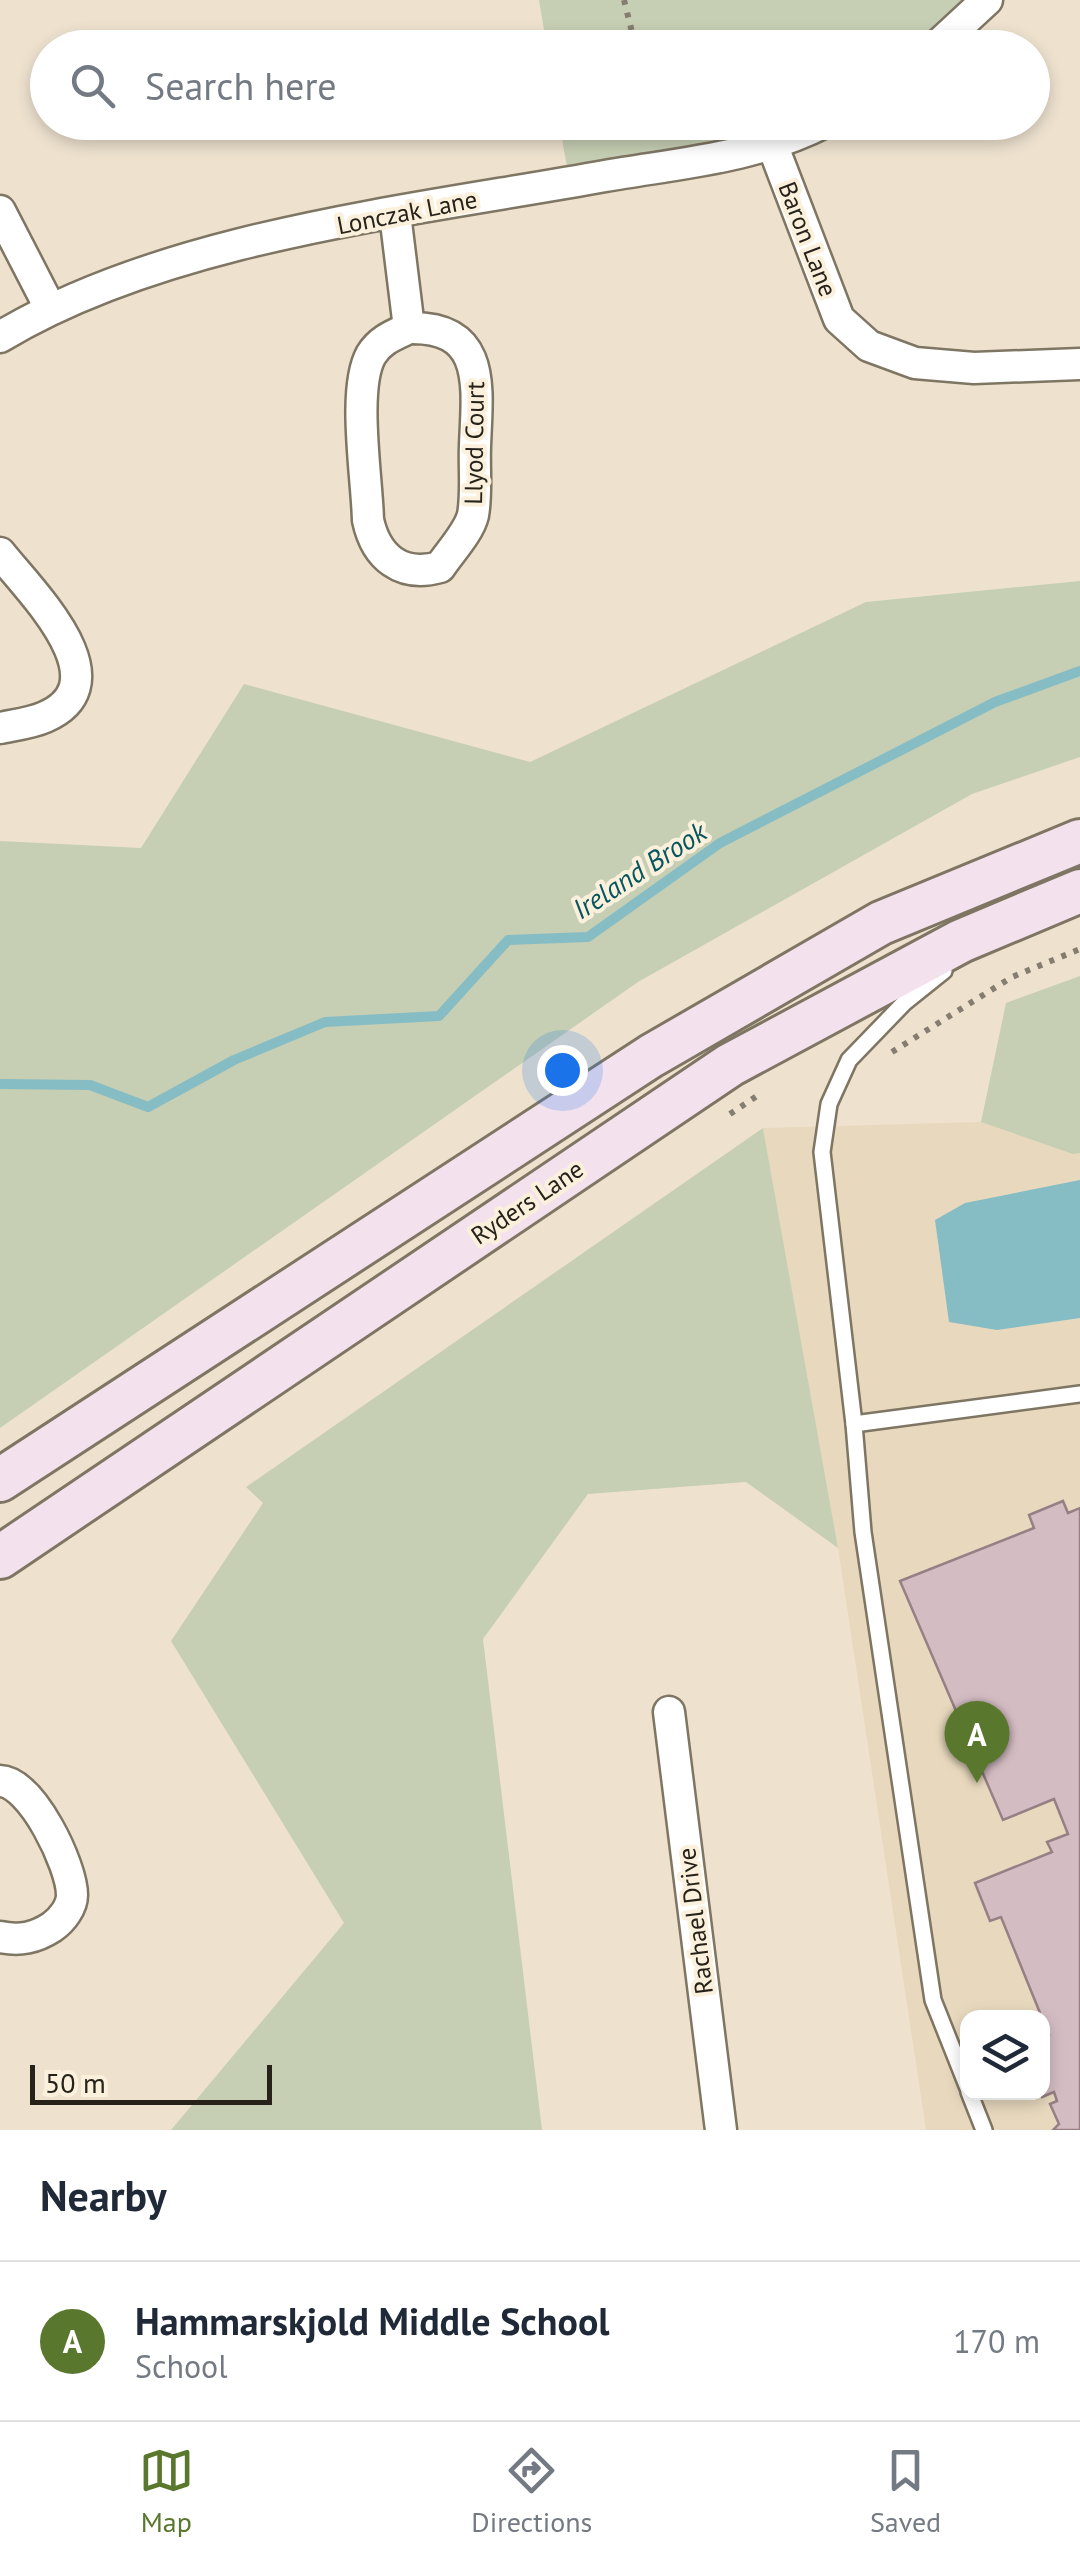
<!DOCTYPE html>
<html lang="en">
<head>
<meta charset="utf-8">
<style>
  body { margin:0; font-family:"PT Sans",sans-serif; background:#f2f2f3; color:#1f2937 }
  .controls { position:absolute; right:30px; bottom:30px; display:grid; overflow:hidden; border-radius:20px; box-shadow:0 5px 15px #0003 }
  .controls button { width:90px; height:90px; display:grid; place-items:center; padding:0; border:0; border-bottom:2px solid #e0e1e3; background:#fff; color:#1f2937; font:50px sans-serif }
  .scale { position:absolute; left:30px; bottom:25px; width:242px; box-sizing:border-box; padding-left:10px; border:5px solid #26221a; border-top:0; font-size:28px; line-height:35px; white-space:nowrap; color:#26221a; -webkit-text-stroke:8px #fbf0dc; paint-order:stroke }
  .you { position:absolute; left:562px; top:1070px; width:35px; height:35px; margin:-25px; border:8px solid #fff; border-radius:50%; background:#1a73e8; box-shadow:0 0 0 15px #1a73e833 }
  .badge { display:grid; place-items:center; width:65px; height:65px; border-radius:50%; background:#59772d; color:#fff; font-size:32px; font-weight:700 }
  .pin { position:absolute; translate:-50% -82px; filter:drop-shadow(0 2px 5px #0008) }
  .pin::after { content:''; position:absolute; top:52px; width:35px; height:30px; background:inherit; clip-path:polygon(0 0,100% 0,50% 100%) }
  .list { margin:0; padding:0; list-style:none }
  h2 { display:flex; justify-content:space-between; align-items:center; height:130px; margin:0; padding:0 40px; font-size:42px }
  h2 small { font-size:32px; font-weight:400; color:#747a83 }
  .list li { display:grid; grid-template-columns:65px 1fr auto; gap:30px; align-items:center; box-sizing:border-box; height:160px; padding:0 40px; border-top:2px solid #e0e1e3 }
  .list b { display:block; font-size:38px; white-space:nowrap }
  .list p { margin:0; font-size:32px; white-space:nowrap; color:#747a83 }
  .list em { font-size:32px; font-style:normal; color:#747a83 }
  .icon { flex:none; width:55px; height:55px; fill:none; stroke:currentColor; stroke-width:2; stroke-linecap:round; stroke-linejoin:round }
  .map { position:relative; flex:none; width:1080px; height:2130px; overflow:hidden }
  .search { position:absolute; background:#fff; box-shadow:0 5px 15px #0003; left:30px; right:30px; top:30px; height:110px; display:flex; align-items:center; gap:25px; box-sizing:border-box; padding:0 35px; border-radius:55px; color:#747a83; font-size:38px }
  .sheet { height:290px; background:#fff }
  nav { display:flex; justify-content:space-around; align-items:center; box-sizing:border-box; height:140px; border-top:2px solid #e0e1e3; background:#fff; font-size:28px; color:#747a83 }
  nav a { display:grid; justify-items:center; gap:5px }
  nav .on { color:#59772d }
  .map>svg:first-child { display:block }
</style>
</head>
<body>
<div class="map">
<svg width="1080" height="2130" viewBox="0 0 1080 2130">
  <rect width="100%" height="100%" fill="#eee2cf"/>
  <path fill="#e8d9be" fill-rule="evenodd" d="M981,1122L1080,1153V2130H926L838,1548L763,1128ZM968,2018H1042V2092H968Z"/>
  <g fill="#c6cfb3">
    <path d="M539,0H987L935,48L547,47Z"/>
    <path d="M559,123H825L570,183Z"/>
    <path d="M1080,581V757L972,794L638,982L0,1428V841L141,848L244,684L530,762L866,602Z"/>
    <path d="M1080,976V1153L1073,1154L981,1122L1006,1003Z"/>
    <path d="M763,1128L838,1548L746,1482L588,1494L483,1639L542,2130H171L344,1923L171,1641L263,1503L246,1487Z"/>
  </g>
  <path fill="#86bcc4" d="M1080,1180V1318L997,1330L949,1322L935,1220L965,1203Z"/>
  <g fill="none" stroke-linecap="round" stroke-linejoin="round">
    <path stroke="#86bcc4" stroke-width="10" d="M0,1084L90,1085L148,1107L234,1060L325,1022L439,1016L508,940L588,937L720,843L995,702L1080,671"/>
  </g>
  <path fill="#d4bcc3" stroke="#967f85" stroke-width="2.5" d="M1063,1501L1068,1513L1080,1508V2130H1053L1059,2124L1050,2104L1057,2101L1054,2092L1042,2097L1040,2092L1042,2038L1049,2035L1001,1917L990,1921L975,1883L1052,1852L1047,1842L1068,1834L1054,1799L1003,1820L900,1581L1034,1528L1029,1515Z"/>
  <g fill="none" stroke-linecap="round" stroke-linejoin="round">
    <g stroke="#7f7563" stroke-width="20">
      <g id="lane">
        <path d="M854,1424L822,1152L829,1104L849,1060L904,1003L944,971"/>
        <path d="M968,2088L933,2000L863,1532L854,1424L1080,1394"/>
        <path d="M969,2092L984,2130"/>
      </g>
    </g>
    <g stroke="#7f7563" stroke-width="35">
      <g id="street">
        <path d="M935,48L987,0"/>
        <path d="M772,144L839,319L869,346L915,363L974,368L1080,364"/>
        <path d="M0,211L50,308"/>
        <path d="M395,214L409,328"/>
        <path d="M409,328C488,326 477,389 475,446C474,468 477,493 473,515C469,532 450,552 440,567C401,578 376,557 368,520C367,478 352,389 371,355C380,340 394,335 409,328Z"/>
        <path d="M0,337C168,236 412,211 605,176C680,163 755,158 825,122"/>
        <path d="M0,553C29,590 125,682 45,717C32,723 14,725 0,728"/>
        <path d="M669,1712L721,2130"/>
        <path d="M0,1781C32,1782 72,1866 72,1895C72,1907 62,1920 52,1927C35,1938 20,1941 0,1937"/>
      </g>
    </g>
    <g stroke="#7f7563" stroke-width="48">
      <g id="secondary">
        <path d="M0,1480L651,1056L881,923L1080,841"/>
        <path d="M0,1557L730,1065L961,941L1080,891"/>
      </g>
    </g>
    <g stroke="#857d70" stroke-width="6" stroke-dasharray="5 8" stroke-linecap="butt">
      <path d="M624,0L636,48"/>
      <path d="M892,1052L1012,977L1080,949"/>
      <path d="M730,1114L757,1096"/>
    </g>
    <use href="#lane" stroke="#fff" stroke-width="15"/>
    <use href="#street" stroke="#fff" stroke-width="30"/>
    <use href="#secondary" stroke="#f4e1ee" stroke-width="42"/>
  </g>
  <g text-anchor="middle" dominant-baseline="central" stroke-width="8" stroke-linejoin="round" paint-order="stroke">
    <g font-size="25" fill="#26221a" stroke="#fbf0dc">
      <text transform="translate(407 212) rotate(-11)">Lonczak Lane</text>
      <text transform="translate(808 239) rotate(69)">Baron Lane</text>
      <text transform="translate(474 443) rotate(-89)">Llyod Court</text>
      <text transform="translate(527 1202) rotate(-34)">Ryders Lane</text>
      <text transform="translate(695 1921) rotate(-97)">Rachael Drive</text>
    </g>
    <g font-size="28" font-style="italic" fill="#06565f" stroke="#fbf0dc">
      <text transform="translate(639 870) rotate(-33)">Ireland Brook</text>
    </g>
  </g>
</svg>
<div class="controls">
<button><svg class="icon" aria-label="layers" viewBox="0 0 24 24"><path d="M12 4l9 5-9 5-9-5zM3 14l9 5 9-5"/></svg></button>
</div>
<div class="scale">50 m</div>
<div class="you"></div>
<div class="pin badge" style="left:977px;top:1783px">A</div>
<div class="search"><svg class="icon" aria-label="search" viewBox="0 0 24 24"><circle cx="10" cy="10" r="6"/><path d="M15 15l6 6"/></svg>Search here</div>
</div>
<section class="sheet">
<h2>Nearby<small></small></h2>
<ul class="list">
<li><span class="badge">A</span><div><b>Hammarskjold Middle School</b><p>School</p></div><em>170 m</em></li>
</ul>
</section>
<nav>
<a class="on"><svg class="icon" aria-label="map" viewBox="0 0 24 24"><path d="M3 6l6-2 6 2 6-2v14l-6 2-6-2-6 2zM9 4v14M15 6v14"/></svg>Map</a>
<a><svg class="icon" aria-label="directions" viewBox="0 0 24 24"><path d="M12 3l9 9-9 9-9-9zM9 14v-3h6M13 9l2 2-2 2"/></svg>Directions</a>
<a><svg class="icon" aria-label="saved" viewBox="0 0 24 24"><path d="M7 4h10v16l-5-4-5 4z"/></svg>Saved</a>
</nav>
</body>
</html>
